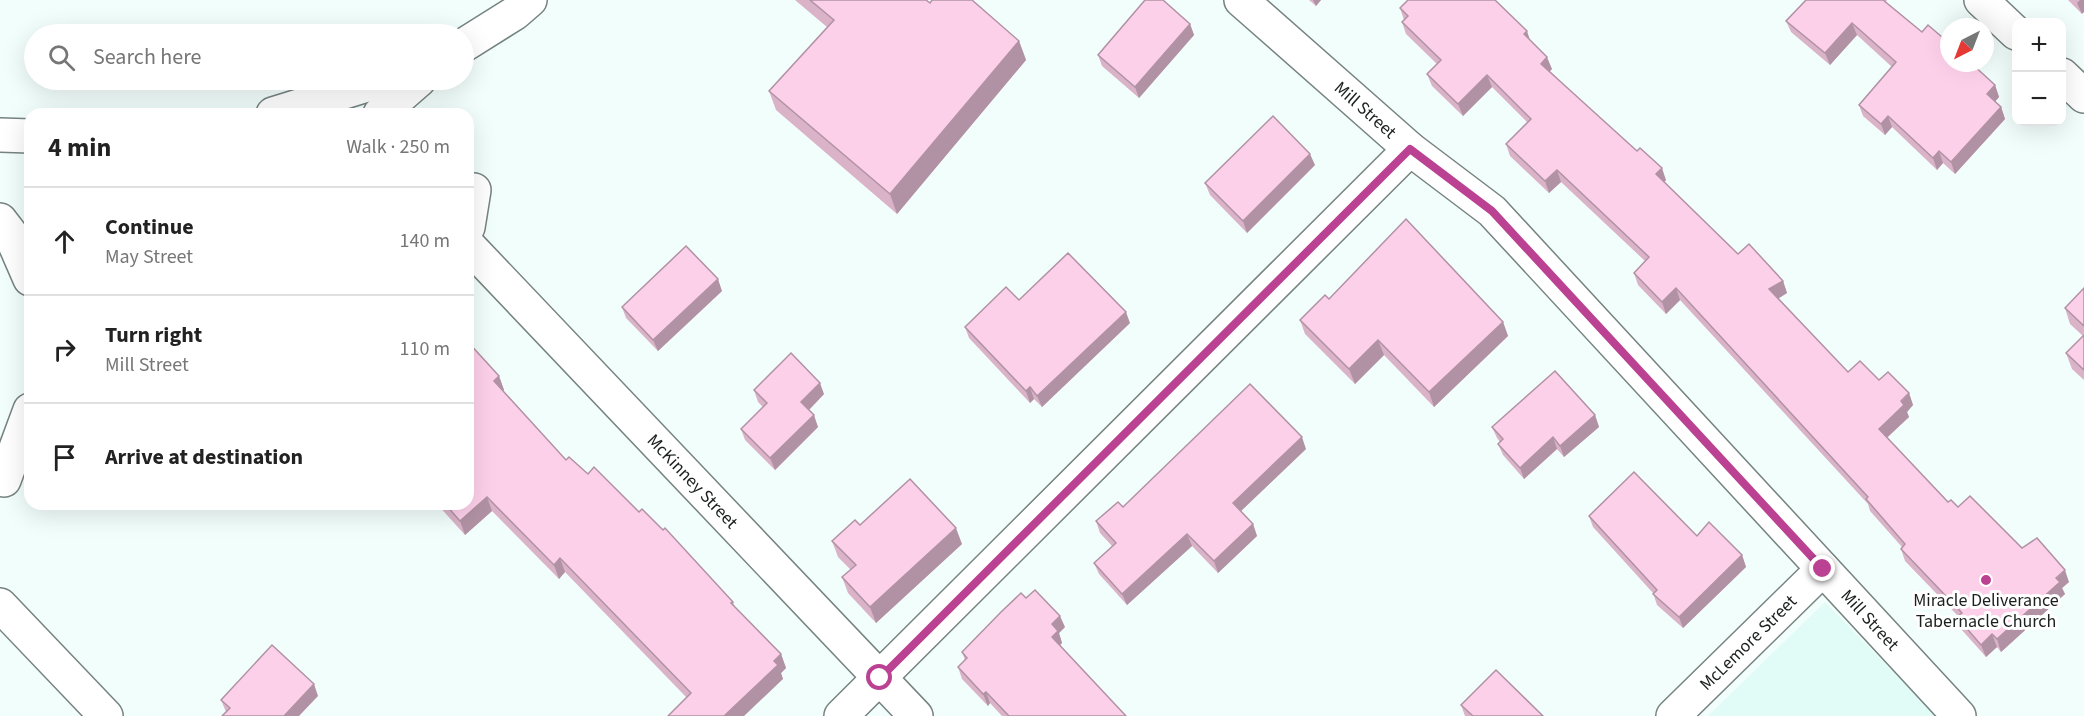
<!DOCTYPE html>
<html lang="en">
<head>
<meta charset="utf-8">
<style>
  body { margin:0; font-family:"Source Sans 3",sans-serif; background:#f6f6f6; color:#222 }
  .controls { position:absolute; right:18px; top:18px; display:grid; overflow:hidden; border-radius:12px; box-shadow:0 6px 24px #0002 }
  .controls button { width:54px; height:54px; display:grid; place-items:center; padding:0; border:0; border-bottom:2px solid #e0e0e0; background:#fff; color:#222; font:30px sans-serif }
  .compass { position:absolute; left:1940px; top:18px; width:54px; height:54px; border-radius:50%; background:#fff; box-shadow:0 6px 24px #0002; rotate:222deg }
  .stop { position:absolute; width:18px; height:18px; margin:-14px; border:4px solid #bb4193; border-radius:50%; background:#fff }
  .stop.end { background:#bb4193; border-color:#fff; box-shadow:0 2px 6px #0008 }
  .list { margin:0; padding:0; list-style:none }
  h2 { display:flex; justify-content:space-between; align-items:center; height:78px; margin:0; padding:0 24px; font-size:26px }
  h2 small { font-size:20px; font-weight:400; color:#767676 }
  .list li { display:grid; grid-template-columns:39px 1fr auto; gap:18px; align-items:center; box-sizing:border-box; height:108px; padding:0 24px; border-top:2px solid #e0e0e0 }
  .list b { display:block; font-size:22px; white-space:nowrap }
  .list p { margin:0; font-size:20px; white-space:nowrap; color:#767676 }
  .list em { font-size:20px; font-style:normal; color:#767676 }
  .icon { flex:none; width:33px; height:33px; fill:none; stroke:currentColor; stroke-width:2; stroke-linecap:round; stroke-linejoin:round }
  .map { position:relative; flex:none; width:2084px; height:716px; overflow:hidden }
  .search { position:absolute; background:#fff; box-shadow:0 6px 24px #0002; left:24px; top:24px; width:450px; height:66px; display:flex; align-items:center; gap:15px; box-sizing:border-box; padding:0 21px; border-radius:33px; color:#767676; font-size:22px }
  .panel { position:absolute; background:#fff; box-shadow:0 6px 24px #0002; left:24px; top:108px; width:450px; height:402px; border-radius:18px }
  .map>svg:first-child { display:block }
</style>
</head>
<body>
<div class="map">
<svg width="2084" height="716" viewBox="0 0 2084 716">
  <rect width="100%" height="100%" fill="#f2fefc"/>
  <path fill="#e1fbf6" d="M1825,602L1936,716H1708Z"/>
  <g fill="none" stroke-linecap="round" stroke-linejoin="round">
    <g stroke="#758381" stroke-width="36">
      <g id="minor">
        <path id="s1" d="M1241,0L1410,149L1492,211L1959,716"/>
        <path d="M1981,0L2016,33"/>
        <path d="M464,45L515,13L530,0"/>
        <path d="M2062,75L2084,96"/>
        <path d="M273,114L383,80"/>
        <path d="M380,114L419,80"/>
        <path d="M0,135L30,136"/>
        <path d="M0,220L10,233L30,279"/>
        <path d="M468,227L474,190"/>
        <path id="s2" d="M468,245L916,716"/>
        <path d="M4,480L30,410"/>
        <path d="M0,605L106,716"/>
        <path d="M841,716L1410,149"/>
        <path id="s3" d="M1673,716L1823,569"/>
      </g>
    </g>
    <use href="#minor" stroke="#fff" stroke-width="33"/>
  </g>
  <g fill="#dab3c9">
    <path d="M795,0H926L930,3L1019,41L1026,60L897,214L776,110L769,91L827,27Z"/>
    <path d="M1309,0H1321L1316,6Z"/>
    <path d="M1806,0H1887L1886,2L1922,32L1995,85L1999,97L1995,102L2001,107L2005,119L1955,174L1943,163L1937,170L1892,127L1885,135L1863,116L1859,105L1892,67L1857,35L1830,65L1791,32L1786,21Z"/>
    <path d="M2068,0H2084L2082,14Z"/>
    <path d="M1400,8L1530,40L1552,69L1550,71L1666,180L1664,182L1738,254L1783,281L1787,293L1778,299L1848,372L1879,380L1909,393L1913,405L1907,412L1909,417L1887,438L1948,502L1958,507L2022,548L2069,582L2062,588L2065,594L2001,652L1997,647L1986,657L1961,629L1957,617L1958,616L1905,561L1901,549L1902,547L1870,511L1868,504L1680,300L1666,314L1638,285L1634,273L1645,261L1561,182L1549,193L1510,156L1506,144L1527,122L1492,87L1463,116L1432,86L1427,74L1437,64L1406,34L1402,22L1404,20Z"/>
    <path d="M1190,24L1194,35L1139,98L1102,66L1098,55Z"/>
    <path d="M1315,165L1247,233L1210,195L1205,183Z"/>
    <path d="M2084,288V380L2072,369L2066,353L2083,336L2070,324L2065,308Z"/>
    <path d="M722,291L658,351L626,318L622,307Z"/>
    <path d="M1329,299L1503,322L1508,336L1434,407L1384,355L1355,384L1305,334L1300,320Z"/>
    <path d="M1130,323L1042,407L1034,399L1030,403L969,338L965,327Z"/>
    <path d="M499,376L504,390L503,391L566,460L588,474L639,512L733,602L735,607L781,654L786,668L781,673L783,679L687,698L565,572L559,579L492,511L465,535L437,504H468Z"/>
    <path d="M754,390L824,394L809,410L818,427L775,470L745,440L741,429L763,407L758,402Z"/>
    <path d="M1595,415L1599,427L1564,457L1557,449L1524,479L1503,455L1498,444L1500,442L1497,438L1492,427Z"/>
    <path d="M1306,449L1240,511L1253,524L1257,536L1218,573L1192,546L1127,605L1099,574L1094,563L1112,546L1100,533L1096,521L1123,507Z"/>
    <path d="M1589,516L1697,536L1742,555L1746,567L1683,628L1657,605L1653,593L1593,527Z"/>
    <path d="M860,525L962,544L876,623L848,593L842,577L851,570L838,557L832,541Z"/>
    <path d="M1065,627L1059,633L1062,643L1059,646L1126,716H1002L990,703L988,706L962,679L958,667L965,660L962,652Z"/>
    <path d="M318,696L226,712L221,700Z"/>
    <path d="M1461,705L1543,716H1465Z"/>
  </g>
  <g fill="#b192a4">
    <path d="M1313,0H1321L1316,6Z"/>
    <path d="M2080,0H2084V12L2082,14L2077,3Z"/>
    <path d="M1852,23L1857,35L1830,65L1825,53Z"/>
    <path d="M1190,24L1194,35L1139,98L1135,87Z"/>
    <path d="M1527,31L1531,43L1524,34Z"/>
    <path d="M1019,41L1026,60L897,214L890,194Z"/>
    <path d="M1547,57L1552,69L1545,76L1541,64Z"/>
    <path d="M1487,75L1492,87L1463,116L1458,104Z"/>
    <path d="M1995,85L1999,97L1991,106L1987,94Z"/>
    <path d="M2001,107L2005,119L1955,174L1951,162Z"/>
    <path d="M1888,116L1892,127L1885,135L1881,124Z"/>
    <path d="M1939,151L1943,163L1937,170L1933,158Z"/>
    <path d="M1310,154L1315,165L1247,233L1243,221Z"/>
    <path d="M1662,168L1666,180L1661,186L1656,174Z"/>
    <path d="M1557,170L1561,182L1549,193L1545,181Z"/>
    <path d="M718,279L722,291L658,351L653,340Z"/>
    <path d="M1783,281L1787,293L1774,301L1769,289Z"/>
    <path d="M1676,288L1680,300L1666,314L1662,302Z"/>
    <path d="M1126,312L1130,323L1042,407L1037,396Z"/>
    <path d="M1503,322L1508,336L1434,407L1429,392Z"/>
    <path d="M1378,340L1384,355L1355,384L1349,369Z"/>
    <path d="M499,376L504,390L499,395L494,381Z"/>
    <path d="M820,383L824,394L805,414L801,402Z"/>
    <path d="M1030,387L1034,399L1030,403L1026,391Z"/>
    <path d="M1909,393L1913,405L1907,412L1909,417L1883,441L1879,429Z"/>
    <path d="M814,415L818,427L775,470L770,458Z"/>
    <path d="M1595,415L1599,427L1564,457L1560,446Z"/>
    <path d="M1302,437L1306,449L1237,515L1233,503Z"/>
    <path d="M1553,437L1557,449L1524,479L1520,468Z"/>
    <path d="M487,497L492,511L465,535L460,521Z"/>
    <path d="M1253,524L1257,536L1218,573L1214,561Z"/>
    <path d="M956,528L962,544L876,623L870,607Z"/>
    <path d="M1187,534L1192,546L1127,605L1122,594Z"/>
    <path d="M1742,555L1746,567L1683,628L1679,617Z"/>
    <path d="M560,558L565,572L559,579L554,565Z"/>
    <path d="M2065,570L2069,582L2062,588L2065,594L2001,652L1997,639Z"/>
    <path d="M1060,616L1065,627L1059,633L1062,643L1056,649L1052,637V624Z"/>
    <path d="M1992,634L1997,647L1986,657L1981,645Z"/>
    <path d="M781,654L786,668L781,673L783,679L744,716H724Z"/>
    <path d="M314,684L318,696L299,716H284Z"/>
    <path d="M986,692L990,703L988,706L983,694Z"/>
  </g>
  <g fill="#fdd0ea" stroke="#b192a4" stroke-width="1.5">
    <path d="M810,0H926L930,3L932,0H972L1019,41L890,194L769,91L834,20Z"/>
    <path d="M1145,0H1163L1190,24L1135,87L1098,55Z"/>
    <path d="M1408,0H1495L1527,31L1524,34L1547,57L1541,64L1637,151L1640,148L1662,168L1656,174L1738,254L1749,244L1761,257L1783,281L1769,289L1848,372L1860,361L1879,380L1888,372L1909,393L1901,401L1904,405L1879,429L1948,502L1951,500L1958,507L1970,496L2022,548L2037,538L2065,570L2056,578L2060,582L1997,639L1992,634L1981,645L1957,617L1962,613L1901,549L1905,544L1866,499L1868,497L1676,288L1662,302L1634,273L1649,257L1557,170L1545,181L1506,144L1531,119L1487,75L1458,104L1427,74L1441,60L1402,22L1408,16L1400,8Z"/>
    <path d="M1806,0H1883L1922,32L1928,25L1949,43V63H1971L1995,85L1987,94L2001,107L1951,162L1939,151L1933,158L1888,116L1881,124L1859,105L1896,62L1852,23L1825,53L1786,21Z"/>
    <path d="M1273,116L1310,154L1243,221L1205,183Z"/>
    <path d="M1406,219L1503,322L1429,392L1378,340L1349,369L1300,320L1325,295L1329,299Z"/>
    <path d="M686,246L718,279L653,340L622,307Z"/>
    <path d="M1068,253L1126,312L1037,396L1030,387L1026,391L965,327L1006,287L1019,300Z"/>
    <path d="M2084,288V326L2065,308Z"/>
    <path d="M2084,335V370L2066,353Z"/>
    <path d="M468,342L499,376L494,381L566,460L569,457L588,474L594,467L639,512L642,509L663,530L665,528L733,602L731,603L781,654L774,661L778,665L724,716H668L691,693L560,558L554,565L487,497L460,521L445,504H468Z"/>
    <path d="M791,353L820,383L801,402L814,415L770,458L741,429L767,403L754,390Z"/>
    <path d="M1555,371L1595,415L1560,446L1553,437L1520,468L1498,444L1503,439L1492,427Z"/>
    <path d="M1250,384L1302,437L1233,503L1253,524L1214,561L1187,534L1122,594L1094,563L1116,543L1096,521L1118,502L1123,507Z"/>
    <path d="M1634,472L1697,536L1709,522L1742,555L1679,617L1653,594L1657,590L1589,516Z"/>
    <path d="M910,479L956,528L870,607L842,577L856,565L832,541L855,520L860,525Z"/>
    <path d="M1035,590L1060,616L1052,624L1058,631L1052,637L1126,716H1009L986,692L983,694L958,667L967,658L962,652L1001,612L1021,593L1026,598Z"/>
    <path d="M272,645L314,684L284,716H222L230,708L221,700Z"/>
    <path d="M1496,670L1543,716H1473L1461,705Z"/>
  </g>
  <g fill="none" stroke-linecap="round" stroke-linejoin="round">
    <path stroke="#bb4193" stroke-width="8" d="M880,678L1410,149L1492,211L1823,569"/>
  </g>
  <circle fill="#bb4193" stroke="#fff" stroke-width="2" cx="1986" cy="580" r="6"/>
  <g text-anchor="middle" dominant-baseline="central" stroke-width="6" stroke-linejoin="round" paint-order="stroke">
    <g font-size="18" fill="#1b201f" stroke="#fff">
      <text stroke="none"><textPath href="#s1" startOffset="166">Mill Street</textPath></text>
      <text stroke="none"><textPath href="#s2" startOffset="326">McKinney Street</textPath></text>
      <text stroke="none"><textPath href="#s1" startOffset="885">Mill Street</textPath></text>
      <text stroke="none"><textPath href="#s3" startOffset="105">McLemore Street</textPath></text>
    </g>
    <g font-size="18" fill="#1b201f" stroke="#fff">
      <text x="1986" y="600">Miracle Deliverance<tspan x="1986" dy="21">Tabernacle Church</tspan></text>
    </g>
  </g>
</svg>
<div class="controls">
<button>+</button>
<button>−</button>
</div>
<svg class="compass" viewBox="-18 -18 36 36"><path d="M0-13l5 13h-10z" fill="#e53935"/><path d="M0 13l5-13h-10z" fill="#767676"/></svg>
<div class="stop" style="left:880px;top:678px"></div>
<div class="stop end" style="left:1823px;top:569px"></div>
<div class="search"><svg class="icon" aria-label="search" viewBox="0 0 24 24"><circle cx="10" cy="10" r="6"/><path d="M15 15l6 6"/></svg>Search here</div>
<section class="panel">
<h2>4 min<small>Walk · 250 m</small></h2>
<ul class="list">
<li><svg class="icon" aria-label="ahead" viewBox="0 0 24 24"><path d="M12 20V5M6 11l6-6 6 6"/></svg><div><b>Continue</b><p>May Street</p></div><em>140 m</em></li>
<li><svg class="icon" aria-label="right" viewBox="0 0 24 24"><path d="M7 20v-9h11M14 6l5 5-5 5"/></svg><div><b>Turn right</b><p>Mill Street</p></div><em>110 m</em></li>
<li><svg class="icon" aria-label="arrive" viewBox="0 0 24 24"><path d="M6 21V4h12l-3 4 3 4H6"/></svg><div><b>Arrive at destination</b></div></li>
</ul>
</section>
</div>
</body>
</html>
